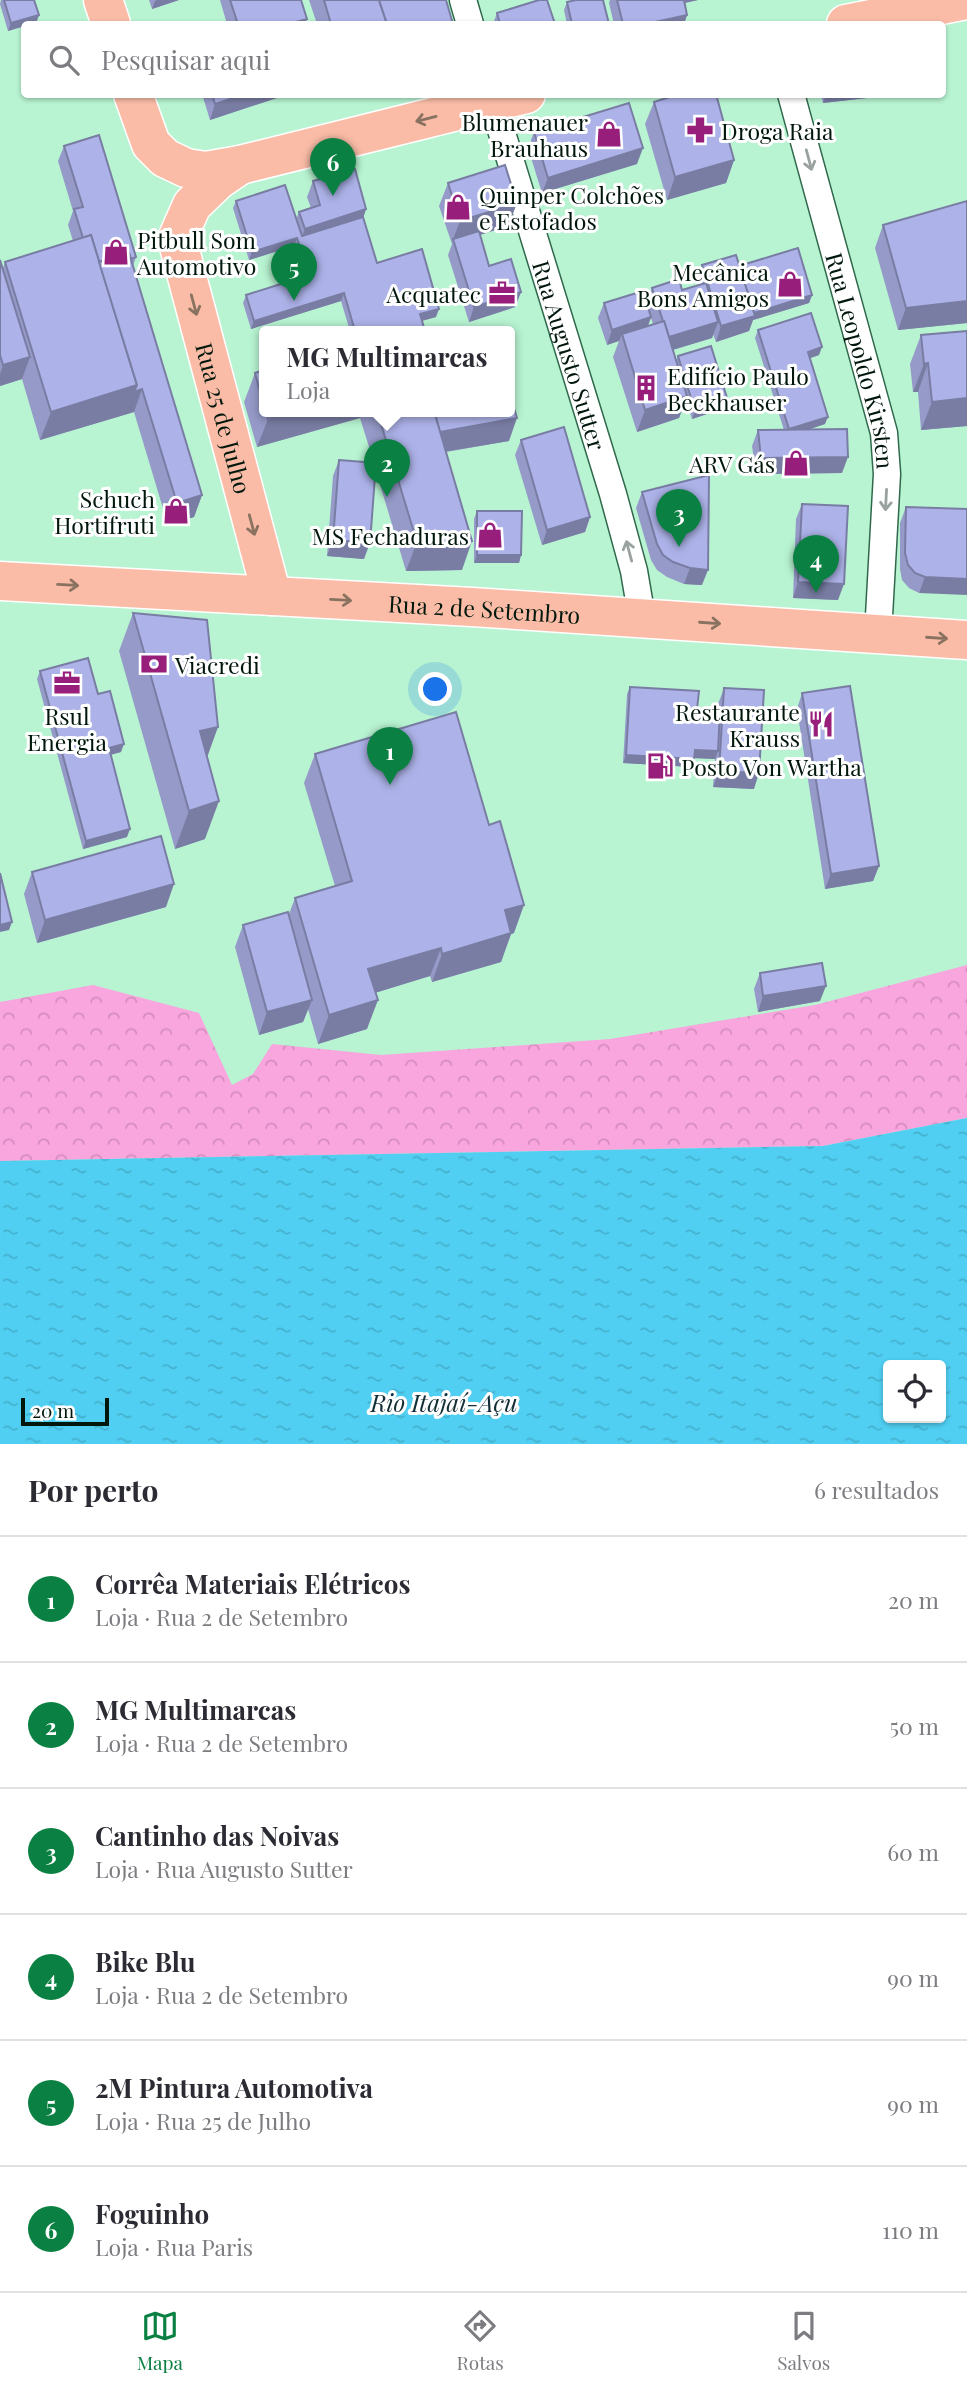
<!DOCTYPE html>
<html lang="pt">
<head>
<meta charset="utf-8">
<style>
  body { margin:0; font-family:"Playfair Display",serif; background:#f7f7f7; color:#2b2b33 }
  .controls { position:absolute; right:21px; bottom:21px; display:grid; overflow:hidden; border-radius:7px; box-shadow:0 2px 5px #0004 }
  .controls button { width:63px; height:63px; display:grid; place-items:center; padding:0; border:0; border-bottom:2px solid #e1e1e2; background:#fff; color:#2b2b33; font:35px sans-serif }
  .scale { position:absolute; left:21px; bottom:18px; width:88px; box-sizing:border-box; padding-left:7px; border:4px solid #01170c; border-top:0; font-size:19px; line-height:24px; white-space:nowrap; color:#01170c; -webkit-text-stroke:5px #fff; paint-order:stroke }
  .you { position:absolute; left:436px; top:690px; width:24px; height:24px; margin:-18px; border:5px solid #fff; border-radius:50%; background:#1a73e8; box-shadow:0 0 0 10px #1a73e833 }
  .badge { display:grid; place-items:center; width:46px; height:46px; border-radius:50%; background:#0b8043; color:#fff; font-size:23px; font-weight:700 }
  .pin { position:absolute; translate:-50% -58px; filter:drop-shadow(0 2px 4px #0008) }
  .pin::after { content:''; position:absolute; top:37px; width:24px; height:21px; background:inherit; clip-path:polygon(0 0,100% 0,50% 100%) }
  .popup { position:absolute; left:259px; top:326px; width:256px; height:91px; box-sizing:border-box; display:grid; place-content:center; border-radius:7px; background:#fff; filter:drop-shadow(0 2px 5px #0005); font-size:23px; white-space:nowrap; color:#7c7c81 }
  .popup b { font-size:26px; color:#2b2b33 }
  .popup::after { content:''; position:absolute; left:50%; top:100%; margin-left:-14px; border:14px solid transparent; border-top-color:#fff }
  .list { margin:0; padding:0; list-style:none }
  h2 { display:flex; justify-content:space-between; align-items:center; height:91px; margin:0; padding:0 28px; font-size:30px }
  h2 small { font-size:23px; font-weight:400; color:#7c7c81 }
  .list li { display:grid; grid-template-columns:46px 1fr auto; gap:21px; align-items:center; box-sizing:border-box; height:126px; padding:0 28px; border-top:2px solid #e1e1e2 }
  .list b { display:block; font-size:26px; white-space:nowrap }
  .list p { margin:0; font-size:23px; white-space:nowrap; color:#7c7c81 }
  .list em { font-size:23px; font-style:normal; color:#7c7c81 }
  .icon { flex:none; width:38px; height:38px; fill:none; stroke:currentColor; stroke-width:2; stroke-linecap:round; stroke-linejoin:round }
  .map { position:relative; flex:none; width:967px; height:1444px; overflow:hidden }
  .search { position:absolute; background:#fff; box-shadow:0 2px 5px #0004; left:21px; right:21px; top:21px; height:77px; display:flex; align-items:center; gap:18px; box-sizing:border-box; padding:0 24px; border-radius:7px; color:#7c7c81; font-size:26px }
  .sheet { height:847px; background:#fff }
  nav { display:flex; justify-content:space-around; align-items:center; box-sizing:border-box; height:98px; border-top:2px solid #e1e1e2; background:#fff; font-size:19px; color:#7c7c81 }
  nav a { display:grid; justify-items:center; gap:4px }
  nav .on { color:#0b8043 }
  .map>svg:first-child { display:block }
</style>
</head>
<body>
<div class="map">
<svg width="967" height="1444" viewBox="0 0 967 1444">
  <defs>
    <pattern id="forest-crowns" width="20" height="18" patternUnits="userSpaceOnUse" patternTransform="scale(1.75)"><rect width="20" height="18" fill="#f9a5de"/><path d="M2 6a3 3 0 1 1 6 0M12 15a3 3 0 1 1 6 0" fill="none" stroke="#d48dbd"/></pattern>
    <pattern id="water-ripples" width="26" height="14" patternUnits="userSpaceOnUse" patternTransform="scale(1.75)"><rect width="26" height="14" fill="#50cff2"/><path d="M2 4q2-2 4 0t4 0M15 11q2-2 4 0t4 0" fill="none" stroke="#44b1ce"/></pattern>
  </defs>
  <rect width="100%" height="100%" fill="#b8f4d2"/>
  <path fill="url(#forest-crowns)" d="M967,965V1118L823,1146L0,1161V1002L93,985L199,1013L232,1085L253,1074L272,1044L381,1055L610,1039L815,1005Z"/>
  <path fill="url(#water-ripples)" fill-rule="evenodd" d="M967,1118V1444H0V1161L823,1146ZM888,1365H941V1418H888Z"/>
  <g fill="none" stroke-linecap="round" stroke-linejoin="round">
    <g stroke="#30684c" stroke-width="29">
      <g id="street">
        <path d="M463,0L470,24"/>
        <path id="s1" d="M490,94L613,494L634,571L642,618"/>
        <path id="s2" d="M791,94L884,433L887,474L878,634"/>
      </g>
    </g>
    <g stroke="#fff" stroke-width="41">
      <g id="primary">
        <path d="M103,0L111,24"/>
        <path d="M846,24L966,0"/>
        <path d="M133,94L151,144L165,158L186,168L206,171L240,165L526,94"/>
        <path id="s3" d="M240,165L218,180L192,205L177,239L272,596"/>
        <path id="s4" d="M0,581L472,607L967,640"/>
      </g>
    </g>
    <use href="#street" stroke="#fff" stroke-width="26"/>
    <use href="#primary" stroke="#fabca7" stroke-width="38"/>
  </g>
  <g fill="#959ac8" fill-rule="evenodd">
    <path d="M1,0H34L39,15L36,23L8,31L0,4Z"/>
    <path d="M149,0H179L152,9Z"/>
    <path d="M220,0H301L305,24H227Z"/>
    <path d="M309,0H446L453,24H317Z"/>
    <path d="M610,0H698L685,3L687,15L684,24H614L609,3Z"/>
    <path d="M567,2L609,24H567L564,10Z"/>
    <path d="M497,13L555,24H493Z"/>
    <path d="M24,38V60L21,48Z"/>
    <path d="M202,94H289L210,120Z"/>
    <path d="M821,94H902L823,103Z"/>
    <path d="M654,102L734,160L726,183L667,200L645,124Z"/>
    <path d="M534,132L637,164L542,193L528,148Z"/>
    <path d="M64,146L136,257L133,266L202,495L194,517L168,525L134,412L40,440L22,379L0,386V259L3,268L5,262L73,241L68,225L73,211L58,161Z"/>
    <path d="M313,181L366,209L363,217L377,263L436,317L422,321L425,331H350L341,301L251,329L243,303L246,295L304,277L294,246L249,260L233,208L236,201L296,219L299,212L311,208L307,197Z"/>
    <path d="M448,183L517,203L508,226L480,235L489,266L521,292L515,307L469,322L448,255L452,244L439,206Z"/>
    <path d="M967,201V323L898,330L875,248L883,225Z"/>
    <path d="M702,265L739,266L812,295L809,303L753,320L749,331L716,342L713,334L712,338L673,350L676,360L678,356L728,401L725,408L692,419L686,400L679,418L637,432L613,357L619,341L607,345L598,318L604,303L647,302L652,288L682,290L698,285L697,281ZM651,318L653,324L648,326Z"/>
    <path d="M758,330L819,355L810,358L825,424L810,429L842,473L756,474L752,446L758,430H784L755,338Z"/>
    <path d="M967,331V426L921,430L918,392H913L910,364L921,335Z"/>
    <path d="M264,370V411H509V441L446,452L462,570L406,571L375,468L364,559L327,556L333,476L339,460L374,463L360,418L257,447L244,402L255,373Z"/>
    <path d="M521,440L590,517L585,532L542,545L515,455Z"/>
    <path d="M642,492L702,585L684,584L667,577L657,570L651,560L636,508Z"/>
    <path d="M802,504L838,600L793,598L796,519Z"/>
    <path d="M906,507L967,509L919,593L909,588L902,580L900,569V523Z"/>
    <path d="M477,511L521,555L519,563H474V519Z"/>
    <path d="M133,613L207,757L205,839L175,849L119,651Z"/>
    <path d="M40,671L121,752L110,755L127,837L83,849L37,679Z"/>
    <path d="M630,687L697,709L718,710V704L724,688L754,789L713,787L715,759L695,758L692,767L623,763L627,694Z"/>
    <path d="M802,693L879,866L873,881L825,889L797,709Z"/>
    <path d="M315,754L514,933L511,934L501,962L432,982L430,976L375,993L367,1029L318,1044L308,1009L303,1022L259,1035L235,947L243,925L289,914L295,898L335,886L304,783Z"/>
    <path d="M32,872L166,907L37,943L24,894Z"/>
    <path d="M760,973L820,1001L758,1012L754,989Z"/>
  </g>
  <g fill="#797da3">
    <path d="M157,0H179L152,9L155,1Z"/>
    <path d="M685,0H698L684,3Z"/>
    <path d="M39,15L36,23L24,24V26L8,31L11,23Z"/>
    <path d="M687,15L684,24H646Z"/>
    <path d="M307,19L305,24H288Z"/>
    <path d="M246,94H289L210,120L215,104Z"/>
    <path d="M834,94H902L823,103L826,95Z"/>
    <path d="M643,148L637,164L542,193L548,178Z"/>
    <path d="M734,160L726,183L667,200L675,177Z"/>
    <path d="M517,203L508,226L454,243L453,239L460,221Z"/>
    <path d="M366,209L361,225L299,244L305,229Z"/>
    <path d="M297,238L294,246L249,260L252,252Z"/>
    <path d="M521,292L515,307L469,322L474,307Z"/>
    <path d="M344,293L341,301L251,329L254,321Z"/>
    <path d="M812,295L809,303L753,320L749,331L716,342L721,326L751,314Z"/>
    <path d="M967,301V323L898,330L906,308Z"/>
    <path d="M439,309L436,317L417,322L420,314Z"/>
    <path d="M651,317L645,333L622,334L619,341L607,345L612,330Z"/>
    <path d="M718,322L712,338L662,353L668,338Z"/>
    <path d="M822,347L819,355L805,360L808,352Z"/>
    <path d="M30,357L22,379L0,386V374L3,365Z"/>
    <path d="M928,363L918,392H913L924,364Z"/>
    <path d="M137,385L142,389L134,412L40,440L51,412Z"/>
    <path d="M687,396L679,418L637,432L645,410Z"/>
    <path d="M967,398V426L921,430L932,402Z"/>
    <path d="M728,401L725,408L692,419L695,411Z"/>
    <path d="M294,411H363L360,418L257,447L268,419Z"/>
    <path d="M828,417L825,424L786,437L789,429Z"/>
    <path d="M517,418L509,441L431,454L439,432Z"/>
    <path d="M848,457L842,473L756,474L761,458Z"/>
    <path d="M202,495L194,517L168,525L177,503Z"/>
    <path d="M590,517L585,532L542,545L547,530Z"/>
    <path d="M333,540L370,543L364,559L327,556Z"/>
    <path d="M472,541L462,570L406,571L417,542Z"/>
    <path d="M477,555H521L519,563H474Z"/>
    <path d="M690,568L708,570L702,585L684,584Z"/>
    <path d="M925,577L967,579V595L919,593Z"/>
    <path d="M798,582L844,584L838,600L793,598Z"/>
    <path d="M218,727L204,766L200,731Z"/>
    <path d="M124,744L121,752L106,756L109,748Z"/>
    <path d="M695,750L718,751L715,759L692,758Z"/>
    <path d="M626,755L694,759L692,767L623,763Z"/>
    <path d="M719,771L759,773L754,789L713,787Z"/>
    <path d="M219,801L205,839L175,849L189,811Z"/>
    <path d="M130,829L127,837L83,849L86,841Z"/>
    <path d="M879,866L873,881L825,889L831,874Z"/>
    <path d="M174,884L166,907L37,943L45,920Z"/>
    <path d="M524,905L514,933L511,934L501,962L432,982L442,954L505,910Z"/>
    <path d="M12,922L9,930L0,932V925Z"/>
    <path d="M441,948L430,976L358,998L368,969Z"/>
    <path d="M826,986L820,1001L758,1012L763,996Z"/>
    <path d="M312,1000L303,1022L259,1035L267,1012Z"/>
    <path d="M378,1000L367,1029L318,1044L329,1015Z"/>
  </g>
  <g fill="#adb3e9" stroke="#797da3" stroke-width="2">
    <path d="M4,0H34L39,15L11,23Z"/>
    <path d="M230,0H301L307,19L288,24H238Z"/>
    <path d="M324,0H379L387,24H331Z"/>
    <path d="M379,0H446L453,24H387Z"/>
    <path d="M539,0H547L555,24H500L497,13Z"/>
    <path d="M576,0H603L609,24H572L567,2Z"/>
    <path d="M617,0H684L687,15L646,24H623Z"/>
    <path d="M212,94H246L215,104Z"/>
    <path d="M679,94H716L734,160L675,177L654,102Z"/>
    <path d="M629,103L643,148L548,178L534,132Z"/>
    <path d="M99,135L136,257L131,259L129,253L99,262L91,235L83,238L74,209L83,207L64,146Z"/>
    <path d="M505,165L517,203L460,221L448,183Z"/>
    <path d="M355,169L366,209L305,229L299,212L320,205L313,181Z"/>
    <path d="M285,185L302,236L363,217L377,263L422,249L439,309L420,314L425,331H411L410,328L399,331H355L344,293L254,321L246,295L309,275L297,238L252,252L236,201Z"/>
    <path d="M967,201V301L906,308L883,225Z"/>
    <path d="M479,231L489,266L511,259L521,292L474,307L453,239Z"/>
    <path d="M91,235L137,385L51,412L5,262Z"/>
    <path d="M798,248L812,295L754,313L739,266Z"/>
    <path d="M129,253L202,495L177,503L142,389L134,392L137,385L99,262Z"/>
    <path d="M736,255L755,316L721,326L702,265Z"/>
    <path d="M0,260L30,357L3,365L0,355Z"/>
    <path d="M679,279L682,290L706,283L718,322L669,337L664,321H663L652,288Z"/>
    <path d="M643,291L651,317L612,330L604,303Z"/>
    <path d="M811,313L822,347L808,352L828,417L789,429L758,330Z"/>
    <path d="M664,321L687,396L645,410L622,334Z"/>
    <path d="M410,328L411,331H399Z"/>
    <path d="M967,331V398L932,402L928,363L924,364L921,335Z"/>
    <path d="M711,346L728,401L695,411L678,356Z"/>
    <path d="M264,370V407L255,373Z"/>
    <path d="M509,392L517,418L440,432L434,411H509Z"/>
    <path d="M266,411H294L268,419Z"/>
    <path d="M377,411H434L472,541L417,542Z"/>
    <path d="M564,427L590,517L547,530L521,440Z"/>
    <path d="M847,429L848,457L761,458L758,430Z"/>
    <path d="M339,460L376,463L370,543L333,540Z"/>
    <path d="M709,475L708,570L690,568L673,562L663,555L657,544L642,492Z"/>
    <path d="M802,504L848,506L844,584L798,582Z"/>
    <path d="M906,507L967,509V579L925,577L915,573L908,565L905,553Z"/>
    <path d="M477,511H522L521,555H477Z"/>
    <path d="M133,613L207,620L218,727L200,731L219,801L189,811Z"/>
    <path d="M88,658L98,694L110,691L124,744L109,748L130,829L86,841L40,671Z"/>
    <path d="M850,686L879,866L831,874L802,693Z"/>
    <path d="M630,687L699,691L697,709L720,710L718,751L695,750L694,759L626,755Z"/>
    <path d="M724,688L764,690L759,773L719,771Z"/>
    <path d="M456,712L489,825L500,821L524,905L505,910L511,933L442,954L441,948L368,969L378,1000L329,1015L295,898L352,881L315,754Z"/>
    <path d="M161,836L174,884L45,920L32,872Z"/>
    <path d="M0,873L12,922L0,925Z"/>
    <path d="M288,912L312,1000L267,1012L243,925Z"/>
    <path d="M822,963L826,986L763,996L760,973Z"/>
  </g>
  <defs><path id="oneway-shaft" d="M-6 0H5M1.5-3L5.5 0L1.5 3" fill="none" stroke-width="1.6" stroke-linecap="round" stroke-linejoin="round" transform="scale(1.75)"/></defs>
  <g stroke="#8a7261">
    <use href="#oneway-shaft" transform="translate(426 119) rotate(166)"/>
    <use href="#oneway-shaft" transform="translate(194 305) rotate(75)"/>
    <use href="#oneway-shaft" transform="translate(252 525) rotate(75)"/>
    <use href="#oneway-shaft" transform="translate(68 585) rotate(3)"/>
    <use href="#oneway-shaft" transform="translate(341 600) rotate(3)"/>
    <use href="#oneway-shaft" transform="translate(710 623) rotate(4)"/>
    <use href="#oneway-shaft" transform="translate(937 638) rotate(4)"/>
  </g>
  <g stroke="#99a29e">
    <use href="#oneway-shaft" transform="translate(809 160) rotate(75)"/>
    <use href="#oneway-shaft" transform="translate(886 500) rotate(93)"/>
    <use href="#oneway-shaft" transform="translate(629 551) rotate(-105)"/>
  </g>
  <defs>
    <g id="pharmacy-bare" transform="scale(2.1)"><path d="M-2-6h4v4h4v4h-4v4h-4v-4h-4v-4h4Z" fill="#971f7b" stroke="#fff" stroke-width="2.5" paint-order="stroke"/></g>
    <g id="shop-bare" transform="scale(2.1)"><path d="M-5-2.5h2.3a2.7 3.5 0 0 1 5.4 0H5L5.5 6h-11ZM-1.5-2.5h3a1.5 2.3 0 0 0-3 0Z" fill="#971f7b" stroke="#fff" stroke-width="2.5" paint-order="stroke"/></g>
    <g id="office-bare" transform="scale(2.1)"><path d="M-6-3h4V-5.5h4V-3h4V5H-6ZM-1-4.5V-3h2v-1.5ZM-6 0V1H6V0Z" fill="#971f7b" stroke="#fff" stroke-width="2.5" paint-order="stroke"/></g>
    <g id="building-bare" transform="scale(2.1)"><path d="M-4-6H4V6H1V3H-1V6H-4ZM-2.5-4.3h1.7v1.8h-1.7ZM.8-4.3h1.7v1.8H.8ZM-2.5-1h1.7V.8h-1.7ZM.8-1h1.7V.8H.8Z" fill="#971f7b" stroke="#fff" stroke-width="2.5" paint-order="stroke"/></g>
    <g id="bank-bare" transform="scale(2.1)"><path d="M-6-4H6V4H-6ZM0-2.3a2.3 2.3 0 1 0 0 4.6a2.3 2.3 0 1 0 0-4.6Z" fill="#971f7b" stroke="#fff" stroke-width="2.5" paint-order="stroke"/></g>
    <g id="restaurant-bare" transform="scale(2.1)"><path d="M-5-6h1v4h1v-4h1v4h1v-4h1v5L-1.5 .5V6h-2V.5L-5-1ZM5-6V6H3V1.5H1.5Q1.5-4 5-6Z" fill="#971f7b" stroke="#fff" stroke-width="2.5" paint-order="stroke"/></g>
    <g id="fuel-bare" transform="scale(2.1)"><path d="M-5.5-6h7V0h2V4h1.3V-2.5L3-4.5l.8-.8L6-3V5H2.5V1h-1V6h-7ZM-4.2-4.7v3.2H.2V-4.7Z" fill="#971f7b" stroke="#fff" stroke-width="2.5" paint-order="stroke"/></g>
  </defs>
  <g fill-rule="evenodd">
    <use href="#pharmacy-bare" x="700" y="130"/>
    <use href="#shop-bare" x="609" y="134"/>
    <use href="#shop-bare" x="458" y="207"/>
    <use href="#shop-bare" x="116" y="252"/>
    <use href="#shop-bare" x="790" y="284"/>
    <use href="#office-bare" x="502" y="293"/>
    <use href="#building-bare" x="646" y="388"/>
    <use href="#shop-bare" x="796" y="463"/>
    <use href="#shop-bare" x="176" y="511"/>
    <use href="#shop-bare" x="490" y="535"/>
    <use href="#bank-bare" x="154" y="664"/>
    <use href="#office-bare" x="67" y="683"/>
    <use href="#restaurant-bare" x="821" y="724"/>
    <use href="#fuel-bare" x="660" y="766"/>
  </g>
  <g text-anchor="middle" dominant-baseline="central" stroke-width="6" stroke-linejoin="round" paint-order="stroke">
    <g font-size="23" fill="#01170c" stroke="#fff" text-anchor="end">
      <text x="588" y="121">Blumenauer<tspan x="588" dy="26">Brauhaus</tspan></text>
      <text x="721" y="130" text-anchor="start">Droga Raia</text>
      <text x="479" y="194" text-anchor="start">Quinper Colchões<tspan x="479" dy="26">e Estofados</tspan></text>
      <text x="137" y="239" text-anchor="start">Pitbull Som<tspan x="137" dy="26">Automotivo</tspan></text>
      <text x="769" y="271">Mecânica<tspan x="769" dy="26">Bons Amigos</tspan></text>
      <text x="481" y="293">Acquatec</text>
      <text x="667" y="375" text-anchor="start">Edifício Paulo<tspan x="667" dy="26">Beckhauser</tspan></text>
      <text x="775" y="463">ARV Gás</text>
      <text x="155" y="498">Schuch<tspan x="155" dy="26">Hortifruti</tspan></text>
      <text x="469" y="535">MS Fechaduras</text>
      <text x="175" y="664" text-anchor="start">Viacredi</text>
      <text x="800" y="711">Restaurante<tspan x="800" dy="26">Krauss</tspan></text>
      <text x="67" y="715" text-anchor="middle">Rsul<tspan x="67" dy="26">Energia</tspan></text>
      <text x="681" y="766" text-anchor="start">Posto Von Wartha</text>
    </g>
    <g font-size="23" fill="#01170c" stroke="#fff">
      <text stroke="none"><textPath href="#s1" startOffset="273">Rua Augusto Sutter</textPath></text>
      <text stroke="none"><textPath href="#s2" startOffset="276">Rua Leopoldo Kirsten</textPath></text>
      <text stroke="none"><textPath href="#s3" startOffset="285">Rua 25 de Julho</textPath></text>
      <text stroke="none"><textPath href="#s4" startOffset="485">Rua 2 de Setembro</textPath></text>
    </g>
    <g font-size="24" font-style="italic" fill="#122d35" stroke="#fff">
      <text x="444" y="1402">Rio Itajaí-Açu</text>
    </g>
  </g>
</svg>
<div class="controls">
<button><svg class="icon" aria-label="locate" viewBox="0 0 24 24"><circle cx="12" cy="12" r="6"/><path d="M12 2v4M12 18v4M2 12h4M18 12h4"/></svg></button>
</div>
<div class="scale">20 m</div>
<div class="you"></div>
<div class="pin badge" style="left:390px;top:785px">1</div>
<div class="pin badge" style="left:387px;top:497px">2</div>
<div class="popup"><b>MG Multimarcas</b>Loja</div>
<div class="pin badge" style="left:679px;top:547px">3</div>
<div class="pin badge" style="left:816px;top:593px">4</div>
<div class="pin badge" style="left:294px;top:301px">5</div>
<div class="pin badge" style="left:333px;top:196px">6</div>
<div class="search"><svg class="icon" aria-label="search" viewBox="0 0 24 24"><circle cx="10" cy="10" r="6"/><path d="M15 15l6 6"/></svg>Pesquisar aqui</div>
</div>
<section class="sheet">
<h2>Por perto<small>6 resultados</small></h2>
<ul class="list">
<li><span class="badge">1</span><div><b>Corrêa Materiais Elétricos</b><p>Loja · Rua 2 de Setembro</p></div><em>20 m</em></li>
<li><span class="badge">2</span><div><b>MG Multimarcas</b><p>Loja · Rua 2 de Setembro</p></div><em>50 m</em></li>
<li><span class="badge">3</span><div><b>Cantinho das Noivas</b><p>Loja · Rua Augusto Sutter</p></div><em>60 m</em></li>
<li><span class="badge">4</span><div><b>Bike Blu</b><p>Loja · Rua 2 de Setembro</p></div><em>90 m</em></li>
<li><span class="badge">5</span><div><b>2M Pintura Automotiva</b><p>Loja · Rua 25 de Julho</p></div><em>90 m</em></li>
<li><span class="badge">6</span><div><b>Foguinho</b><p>Loja · Rua Paris</p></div><em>110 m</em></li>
</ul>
</section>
<nav>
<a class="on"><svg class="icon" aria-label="map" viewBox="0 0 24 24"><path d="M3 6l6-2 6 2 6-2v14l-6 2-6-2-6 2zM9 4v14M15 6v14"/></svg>Mapa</a>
<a><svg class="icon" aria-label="directions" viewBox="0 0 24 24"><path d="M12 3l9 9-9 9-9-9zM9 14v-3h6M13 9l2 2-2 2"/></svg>Rotas</a>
<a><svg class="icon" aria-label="saved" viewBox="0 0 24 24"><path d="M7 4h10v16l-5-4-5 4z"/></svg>Salvos</a>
</nav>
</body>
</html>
